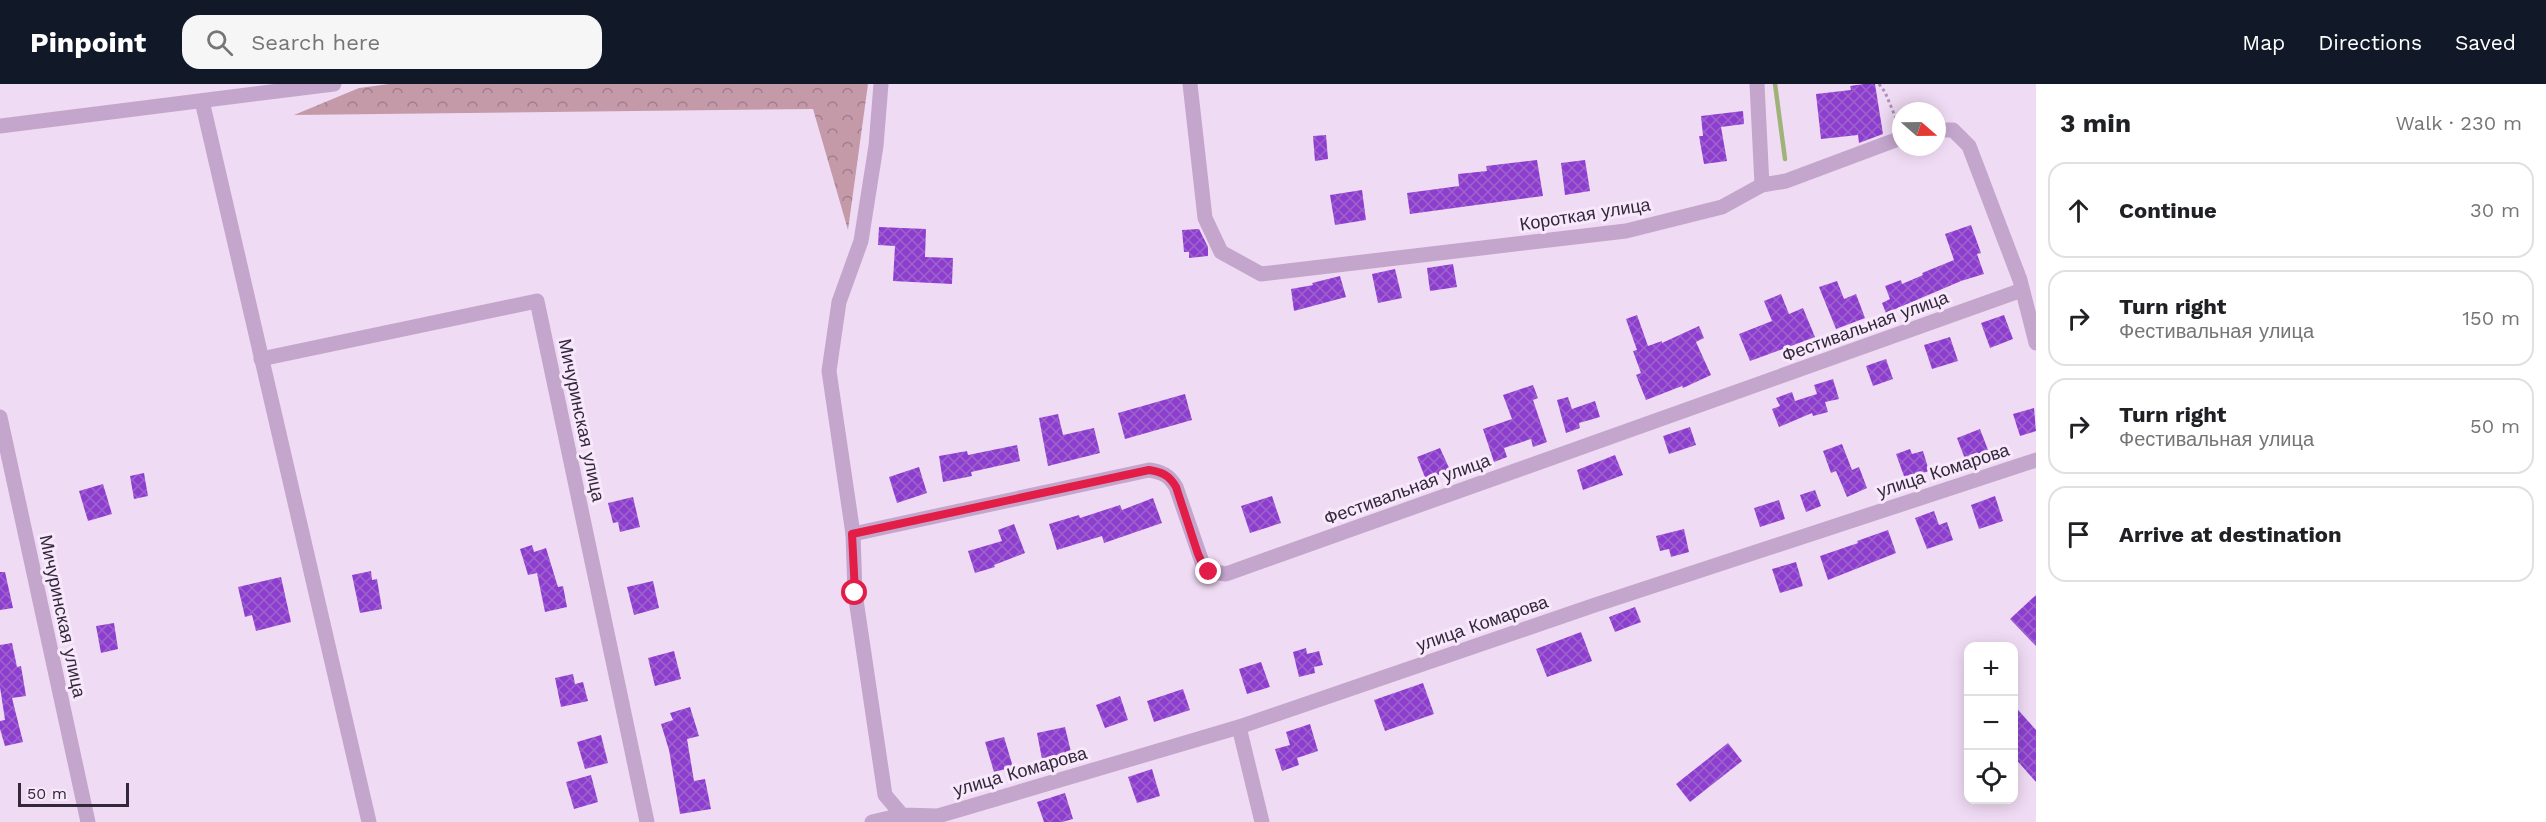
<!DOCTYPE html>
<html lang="en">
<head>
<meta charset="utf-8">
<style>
  body { margin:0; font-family:"Work Sans",sans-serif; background:#f6f6f6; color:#202124 }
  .controls { position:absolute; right:18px; bottom:18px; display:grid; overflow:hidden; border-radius:12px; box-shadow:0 3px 15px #0003 }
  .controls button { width:54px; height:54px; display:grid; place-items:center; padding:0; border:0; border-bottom:2px solid #e0e0e0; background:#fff; color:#202124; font:30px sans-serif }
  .compass { position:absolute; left:1892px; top:18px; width:54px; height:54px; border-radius:50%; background:#fff; box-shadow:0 3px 15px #0003; rotate:110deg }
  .scale { position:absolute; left:18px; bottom:15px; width:111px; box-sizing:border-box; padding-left:6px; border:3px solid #322839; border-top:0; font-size:16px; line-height:21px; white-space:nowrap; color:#322839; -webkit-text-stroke:4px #f8e8fb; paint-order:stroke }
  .stop { position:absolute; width:18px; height:18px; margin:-14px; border:4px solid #e11d48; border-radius:50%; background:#fff }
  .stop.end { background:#e11d48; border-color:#fff; box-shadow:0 2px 6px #0008 }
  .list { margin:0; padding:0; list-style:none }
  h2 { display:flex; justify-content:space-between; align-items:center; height:78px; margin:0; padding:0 24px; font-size:26px }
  h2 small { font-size:20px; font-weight:400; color:#757577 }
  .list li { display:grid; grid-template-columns:39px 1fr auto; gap:18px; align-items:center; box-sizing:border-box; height:96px; margin:0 12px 12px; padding:0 12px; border:2px solid #e0e0e0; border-radius:18px }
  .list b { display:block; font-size:22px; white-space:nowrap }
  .list p { margin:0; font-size:20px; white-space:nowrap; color:#757577 }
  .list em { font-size:20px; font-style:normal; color:#757577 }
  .icon { flex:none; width:33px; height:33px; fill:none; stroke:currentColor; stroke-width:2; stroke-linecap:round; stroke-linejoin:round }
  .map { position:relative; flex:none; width:2036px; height:738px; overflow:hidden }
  header { display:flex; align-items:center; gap:36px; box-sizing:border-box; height:84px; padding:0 30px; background:#111827; color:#fff }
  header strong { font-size:28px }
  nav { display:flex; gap:33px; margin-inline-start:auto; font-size:21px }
  .search { width:420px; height:54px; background:#f6f6f6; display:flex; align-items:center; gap:15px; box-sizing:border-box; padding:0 21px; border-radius:18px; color:#757577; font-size:22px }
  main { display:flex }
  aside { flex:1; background:#fff }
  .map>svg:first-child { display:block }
</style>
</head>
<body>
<header>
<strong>Pinpoint</strong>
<div class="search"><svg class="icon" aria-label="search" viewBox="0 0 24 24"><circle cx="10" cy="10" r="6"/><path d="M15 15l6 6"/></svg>Search here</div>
<nav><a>Map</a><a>Directions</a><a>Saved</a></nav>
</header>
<main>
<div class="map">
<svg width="2036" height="738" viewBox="0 0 2036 738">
  <defs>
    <pattern id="forest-crowns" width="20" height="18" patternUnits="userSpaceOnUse" patternTransform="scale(1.5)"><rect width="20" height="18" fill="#c49aa9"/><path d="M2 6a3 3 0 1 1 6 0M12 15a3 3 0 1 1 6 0" fill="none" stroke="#a07e8b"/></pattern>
    <pattern id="building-cross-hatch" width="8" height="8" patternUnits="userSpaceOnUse" patternTransform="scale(1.5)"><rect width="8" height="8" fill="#8d3ecf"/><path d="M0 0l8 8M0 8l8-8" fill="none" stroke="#9d64cc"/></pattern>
  </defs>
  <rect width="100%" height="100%" fill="#f0dbf4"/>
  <path fill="url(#forest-crowns)" d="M389,0H868L848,146L813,25L294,31L359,4Z"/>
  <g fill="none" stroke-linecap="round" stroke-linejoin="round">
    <path stroke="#9fb378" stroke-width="4.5" d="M1775,0L1785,75"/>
  </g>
  <g fill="url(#building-cross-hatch)">
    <path d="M1864,0H1875L1883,50L1859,59L1858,51L1821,55L1816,10L1851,6L1850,2Z"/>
    <path d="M1743,27L1744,40L1721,43L1727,77L1704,80L1699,52H1703L1701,32Z"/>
    <path d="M1326,51L1328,75L1315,77L1313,52Z"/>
    <path d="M1537,76L1543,112L1410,130L1407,109L1459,102L1458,90L1487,87L1486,82Z"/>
    <path d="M1585,76L1590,107L1565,111L1561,79Z"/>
    <path d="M1362,106L1366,136L1335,141L1330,111Z"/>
    <path d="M1971,141L1981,169L1977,170L1984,190L1961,197L1886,229L1882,219L1890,215L1885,202L1901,196L1902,200L1923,191L1922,189L1954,176L1945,150Z"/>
    <path d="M879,143L926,145L925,173L953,174L952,200L893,197L895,162L878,161Z"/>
    <path d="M1199,145L1208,163V172L1189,174V168H1184L1182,146Z"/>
    <path d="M1453,180L1457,203L1430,207L1427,184Z"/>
    <path d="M1395,185L1402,214L1378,219L1372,190Z"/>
    <path d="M1340,192L1346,213L1294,227L1291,205L1313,201L1312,199Z"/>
    <path d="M1837,197L1844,215L1856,210L1865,234L1836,245L1819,203Z"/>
    <path d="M1781,210L1789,230L1803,224L1815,253L1750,277L1739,250L1772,237L1764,217Z"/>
    <path d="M1637,231L1648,262L1662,257V259L1699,242L1704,254L1696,258L1711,291L1683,304L1682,302L1646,316L1636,291L1641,289L1633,267L1637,266L1626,235Z"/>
    <path d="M2004,231L2013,255L1990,264L1981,239Z"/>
    <path d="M1950,253L1958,277L1932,285L1924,261Z"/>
    <path d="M1886,275L1893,295L1873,302L1866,282Z"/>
    <path d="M1833,295L1839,315L1825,318L1828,328L1813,332L1812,329L1779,343L1772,325L1780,322L1776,314L1792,308L1795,317L1817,310L1814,301Z"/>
    <path d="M1533,301L1538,314L1533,316L1547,358L1533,363L1531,355L1504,364L1507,373L1494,378L1483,345L1512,335L1503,311Z"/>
    <path d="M1185,310L1192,336L1125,355L1118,329Z"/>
    <path d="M1568,313L1572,325L1595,317L1600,333L1579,339L1580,344L1566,349L1557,316Z"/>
    <path d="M2034,324L2036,347L2020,352L2013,330Z"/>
    <path d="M1058,330L1063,351L1094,344L1100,369L1048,382L1039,334Z"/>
    <path d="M1690,343L1696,361L1669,370L1663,352Z"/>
    <path d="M1980,345L1988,366L1965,375L1957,354Z"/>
    <path d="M1842,360L1852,386L1859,383L1867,404L1847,413L1836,387L1831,389L1823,367Z"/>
    <path d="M1017,361L1020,377L971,388L972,392L943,398L939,372L967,367L968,371Z"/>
    <path d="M1440,364L1450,386L1426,396L1417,373Z"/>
    <path d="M1910,365L1912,370L1923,367L1929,387L1905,395L1896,370Z"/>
    <path d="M1615,371L1623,391L1583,406L1577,386Z"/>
    <path d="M919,383L927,409L897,419L889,393Z"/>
    <path d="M144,389L148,412L134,415L130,392Z"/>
    <path d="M103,400L112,430L88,437L79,407Z"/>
    <path d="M1815,406L1821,422L1806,428L1800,411Z"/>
    <path d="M1272,412L1281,439L1250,449L1241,422Z"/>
    <path d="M1995,412L2003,437L1979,445L1971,421Z"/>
    <path d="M633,413L640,443L620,448L618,438L613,439L608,419Z"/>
    <path d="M1153,414L1162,439L1104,459L1102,452L1057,466L1049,440L1079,431L1080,434L1120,421L1122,426Z"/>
    <path d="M1779,416L1785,435L1760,443L1754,424Z"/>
    <path d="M1934,427L1939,441L1947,438L1953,456L1927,465L1915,434Z"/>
    <path d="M1014,440L1025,469L994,481L995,483L975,489L968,467L1002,457L998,446Z"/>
    <path d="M1684,445L1689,468L1671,473L1669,465L1660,467L1656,452Z"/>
    <path d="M1888,446L1896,469L1828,496L1820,472L1858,459L1857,457Z"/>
    <path d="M532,461L534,468L546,464L558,503L563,502L567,523L545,528L537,489L528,491L520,465Z"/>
    <path d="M1796,478L1803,502L1780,509L1772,485Z"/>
    <path d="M371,487L372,496L377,495L382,525L360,529L352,491Z"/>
    <path d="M0,488H5L13,524L0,526Z"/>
    <path d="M281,493L291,538L256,547L252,531L245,533L238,503Z"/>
    <path d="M653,497L659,524L634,531L627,503Z"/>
    <path d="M2036,511V562L2010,535Z"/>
    <path d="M1635,523L1641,538L1615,548L1609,533Z"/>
    <path d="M114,539L118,565L101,569L96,542Z"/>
    <path d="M1581,548L1592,577L1547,593L1536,565Z"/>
    <path d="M12,559L17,583L21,582L26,612L12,614L23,658L5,662L0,645V637L5,636L0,603V561Z"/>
    <path d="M1306,564L1307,570L1319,567L1323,581L1314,583L1315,589L1299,593L1293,568Z"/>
    <path d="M674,567L681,595L655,602L648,574Z"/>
    <path d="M1261,578L1270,603L1247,610L1239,585Z"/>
    <path d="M573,590L575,600L583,598L588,617L561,623L555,594Z"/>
    <path d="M1423,599L1434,630L1385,647L1374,616Z"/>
    <path d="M1183,605L1190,626L1154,638L1147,617Z"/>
    <path d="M1120,612L1128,636L1105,644L1096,621Z"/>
    <path d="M2013,620L2036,646V698L2013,672Z"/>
    <path d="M690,623L699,652L687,655L694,697L705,695L711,725L680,730L669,666L661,640L673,636L670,629Z"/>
    <path d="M1310,640L1318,667L1297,674L1299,681L1282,687L1275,665L1290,661L1286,648Z"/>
    <path d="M1065,643L1071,668L1042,675L1037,649Z"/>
    <path d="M601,651L608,679L585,685L577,658Z"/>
    <path d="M1004,653L1013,683L994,688L985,658Z"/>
    <path d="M1728,659L1742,677L1690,718L1676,700Z"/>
    <path d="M1152,685L1160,712L1137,719L1128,693Z"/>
    <path d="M591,691L598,718L574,725L566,698Z"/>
    <path d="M1065,709L1073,735L1062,738H1044L1037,718Z"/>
  </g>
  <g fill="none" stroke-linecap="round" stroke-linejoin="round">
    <path stroke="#ae90b9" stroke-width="3" stroke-dasharray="3 3" stroke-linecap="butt" d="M1879,0L1885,8L1897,37L1901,38"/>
    <g stroke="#c4a6cd" stroke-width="15">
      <path d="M881,0L876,62L861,157L839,218L829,287L853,450L855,509L885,711L902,731L938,732L1239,643L1592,522L2036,376"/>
      <path d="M1190,0L1205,134L1221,168L1261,190L1626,147L1722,123L1762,101L1786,97L1901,54"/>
      <path d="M1757,0L1762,101"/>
      <path d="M202,17L369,738"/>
      <path d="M0,42L334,0"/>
      <path d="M1937,46H1953L1969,62L2020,196L2036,259"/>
      <path d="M261,275L537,217L647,738"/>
      <path d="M0,333L88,738"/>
      <path d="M853,450L1149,386C1162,388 1169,391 1176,403L1203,481L1209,487L1226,490L2022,206"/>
      <path d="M1239,643L1262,738"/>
      <path d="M872,738L902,731L901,738"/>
    </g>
  </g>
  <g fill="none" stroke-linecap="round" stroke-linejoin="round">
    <path stroke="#e11d48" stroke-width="8" d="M855,509L852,450L1149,386C1162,388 1169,391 1176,403L1198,470L1203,481L1209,488"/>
  </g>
  <g text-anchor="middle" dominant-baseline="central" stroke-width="6" stroke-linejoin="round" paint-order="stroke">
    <g font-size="18" fill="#322839" stroke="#f8e8fb">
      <text transform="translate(1585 130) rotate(-9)">Короткая улица</text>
      <text transform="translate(1865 242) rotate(-20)">Фестивальная улица</text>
      <text transform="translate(582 336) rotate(78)">Мичуринская улица</text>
      <text transform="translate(1943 386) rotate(-18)">улица Комарова</text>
      <text transform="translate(1407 405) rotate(-20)">Фестивальная улица</text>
      <text transform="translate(63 532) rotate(78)">Мичуринская улица</text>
      <text transform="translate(1482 539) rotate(-19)">улица Комарова</text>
      <text transform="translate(1020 687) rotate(-16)">улица Комарова</text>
    </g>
  </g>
</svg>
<div class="controls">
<button>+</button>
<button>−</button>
<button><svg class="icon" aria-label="locate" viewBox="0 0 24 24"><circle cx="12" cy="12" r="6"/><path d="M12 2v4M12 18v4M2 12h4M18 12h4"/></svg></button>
</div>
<svg class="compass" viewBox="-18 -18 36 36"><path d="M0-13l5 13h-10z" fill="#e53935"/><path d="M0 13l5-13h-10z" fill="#757577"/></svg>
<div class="scale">50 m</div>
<div class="stop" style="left:855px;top:509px"></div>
<div class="stop end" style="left:1209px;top:488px"></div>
</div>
<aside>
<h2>3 min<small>Walk · 230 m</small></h2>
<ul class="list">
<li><svg class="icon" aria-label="ahead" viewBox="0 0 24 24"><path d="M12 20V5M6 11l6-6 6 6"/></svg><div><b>Continue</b></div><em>30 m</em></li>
<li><svg class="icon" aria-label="right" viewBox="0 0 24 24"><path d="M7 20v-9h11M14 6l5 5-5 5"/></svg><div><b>Turn right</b><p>Фестивальная улица</p></div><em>150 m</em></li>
<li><svg class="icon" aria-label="right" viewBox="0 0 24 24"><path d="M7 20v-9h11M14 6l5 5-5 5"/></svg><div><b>Turn right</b><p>Фестивальная улица</p></div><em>50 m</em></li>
<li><svg class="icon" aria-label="arrive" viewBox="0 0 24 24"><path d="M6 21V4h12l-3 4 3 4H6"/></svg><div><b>Arrive at destination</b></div></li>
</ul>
</aside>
</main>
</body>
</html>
